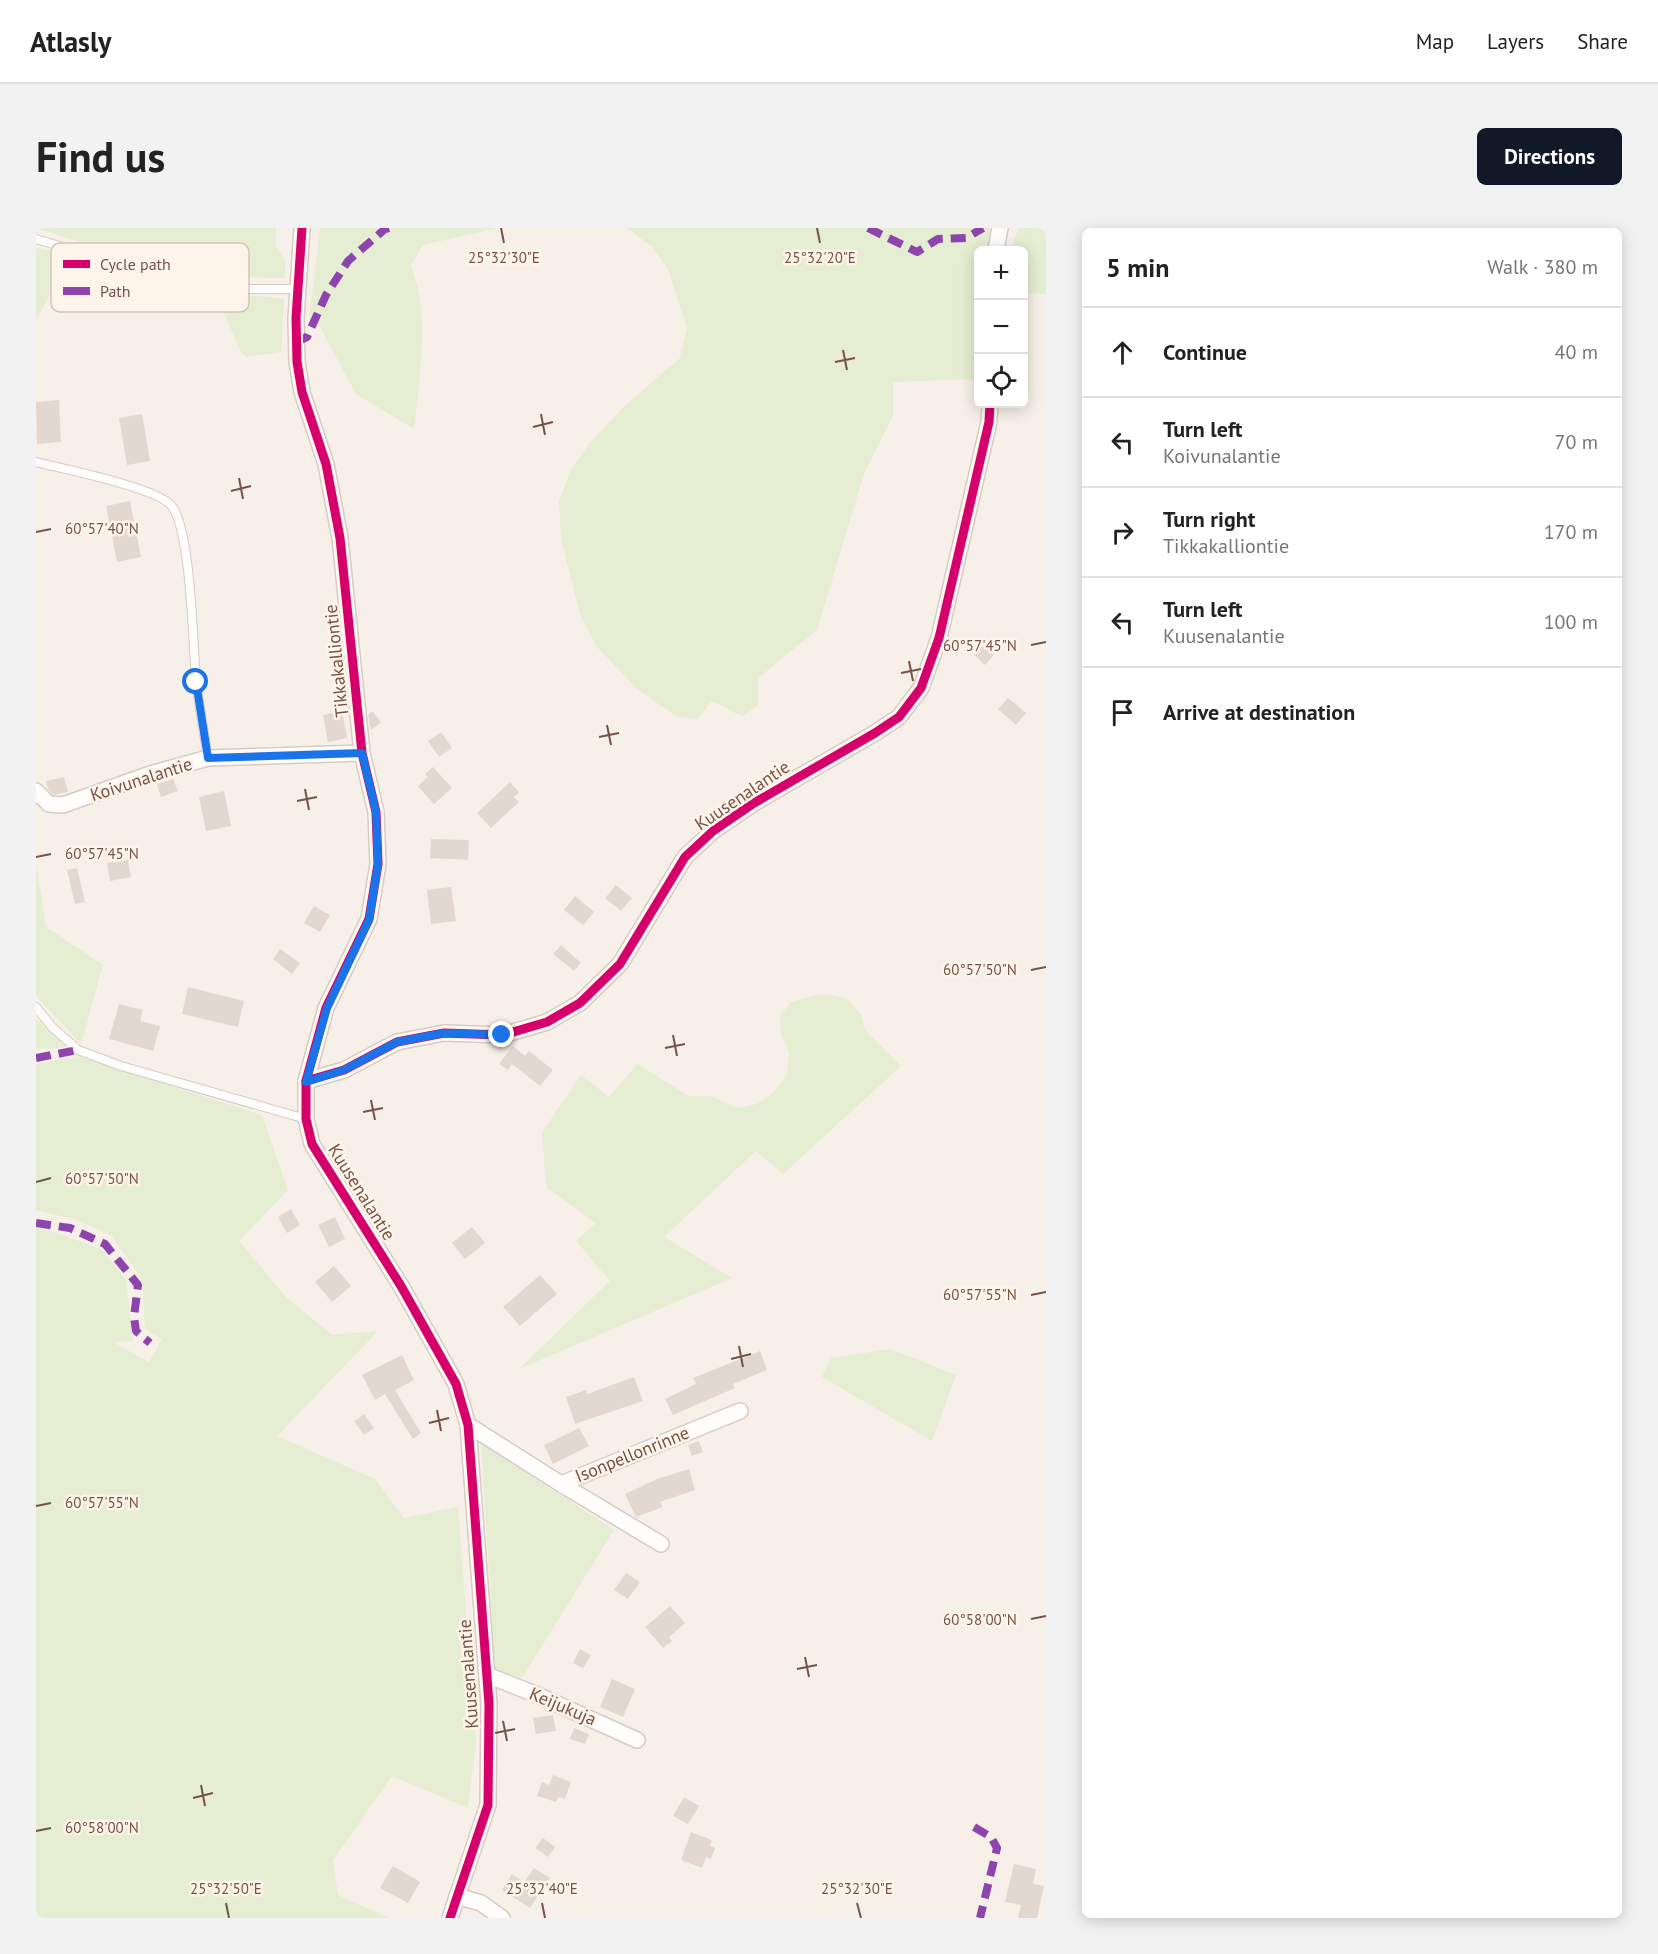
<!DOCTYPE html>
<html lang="en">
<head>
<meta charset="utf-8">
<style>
  body { margin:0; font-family:"PT Sans",sans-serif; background:#f2f2f2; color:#222 }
  .controls { position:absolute; right:18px; top:18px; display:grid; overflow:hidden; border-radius:9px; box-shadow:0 3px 15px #0003 }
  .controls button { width:54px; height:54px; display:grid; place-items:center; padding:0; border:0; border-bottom:2px solid #e0e0e0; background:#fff; color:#222; font:30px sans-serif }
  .stop { position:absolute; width:18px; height:18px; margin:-14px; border:4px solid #1a73e8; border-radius:50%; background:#fff }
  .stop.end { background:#1a73e8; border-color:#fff; box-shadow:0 2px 6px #0008 }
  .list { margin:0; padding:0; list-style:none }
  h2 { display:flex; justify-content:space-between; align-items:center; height:78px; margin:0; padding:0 24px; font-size:26px }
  h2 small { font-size:20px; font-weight:400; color:#767676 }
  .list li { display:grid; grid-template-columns:39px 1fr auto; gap:18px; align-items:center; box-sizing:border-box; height:90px; padding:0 24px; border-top:2px solid #e0e0e0 }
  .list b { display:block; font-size:22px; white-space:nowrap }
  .list p { margin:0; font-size:20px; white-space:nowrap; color:#767676 }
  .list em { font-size:20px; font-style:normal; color:#767676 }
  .icon { flex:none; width:33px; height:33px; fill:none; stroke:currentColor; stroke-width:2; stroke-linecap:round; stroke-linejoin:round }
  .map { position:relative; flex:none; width:1010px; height:1690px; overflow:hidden; border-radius:9px }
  header { display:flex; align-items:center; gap:36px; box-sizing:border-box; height:84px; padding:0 30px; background:#fff; border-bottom:2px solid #e0e0e0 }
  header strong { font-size:28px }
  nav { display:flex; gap:33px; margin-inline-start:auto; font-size:21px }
  .intro { display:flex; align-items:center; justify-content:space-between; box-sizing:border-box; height:144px; padding:0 36px }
  h1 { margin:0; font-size:42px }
  .button { padding:15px 27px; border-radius:9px; background:#111827; color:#fff; font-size:21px; font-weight:700 }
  main { display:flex; gap:36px; padding:0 36px }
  aside { flex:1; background:#fff; border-radius:9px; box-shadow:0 3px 15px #0003 }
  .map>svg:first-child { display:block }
</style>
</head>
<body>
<header>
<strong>Atlasly</strong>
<nav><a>Map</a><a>Layers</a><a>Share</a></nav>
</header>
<div class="intro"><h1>Find us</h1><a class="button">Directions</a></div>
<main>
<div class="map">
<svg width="1010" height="1690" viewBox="0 0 1010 1690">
  <rect width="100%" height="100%" fill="#f7f0e8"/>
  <g fill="#e5edd2">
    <path d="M0,0H240V19L249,32V50L178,49L107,35L10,3L0,2Z"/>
    <path d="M284,0H462L387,17L375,37C377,46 381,55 383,64C390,107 383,158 378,201L320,166L284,99L273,92Z"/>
    <path d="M591,0H954L952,22H942V151L857,154V188L828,246L781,402L722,450V477L707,488C694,485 688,475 675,474L662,491L641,489L600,460L561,419L544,386L525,312L523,273L535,242L555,213L592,175L644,130L651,100L632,41L616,19Z"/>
    <path d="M982,0H1010V66L991,65L988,68L987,22H975Z"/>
    <path d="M0,20L18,23L158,69L225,68L248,71L245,124L210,129L204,122L187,83L138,75L32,34L0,92Z"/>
    <path d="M0,635L10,699L67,737L45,816L0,768Z"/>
    <path d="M785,766L810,770L825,786L829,802L865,838L747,946L720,923L628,1009L696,1050L483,1141L574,1053L540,1013L560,995L510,959L506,904L545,847L573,869L601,836L653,868H675L701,880L721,876L737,865L751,846L753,824L745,806L744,788L755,774Z"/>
    <path d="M0,790L30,819L0,821Z"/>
    <path d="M41,828L226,887L252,962L203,1013L251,1070L296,1107L342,1103L241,1208L339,1251L368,1290L422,1279L440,1514L432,1580L356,1548L297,1632L302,1667L353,1690H0V999L27,1007L67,1022L90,1052L97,1113L77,1114L113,1134L126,1111L109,1101L106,1051L75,1007L37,991L0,982V836Z"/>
    <path d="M855,1121L920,1147L896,1213L786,1149L795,1130Z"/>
    <path d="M445,1215L578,1302L486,1450L459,1442Z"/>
  </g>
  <g fill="#e3d8d0">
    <path d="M23,172L25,214L1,216L0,174Z"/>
    <path d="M106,186L114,233L91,237L83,190Z"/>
    <path d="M94,273L105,329L81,334L70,278Z"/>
    <path d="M947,417L958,427L949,437L938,427Z"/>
    <path d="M972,470L990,485L980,497L962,481Z"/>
    <path d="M306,483L311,510L292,514L287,487Z"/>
    <path d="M336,483L345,494L335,502L332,487Z"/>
    <path d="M405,504L416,520L403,529L392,513Z"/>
    <path d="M397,539L416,560L398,576L382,558L392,549L389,546Z"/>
    <path d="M28,549L32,564L17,567L12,561L10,553Z"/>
    <path d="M137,551L142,563L125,569L121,556Z"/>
    <path d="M474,554L483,564L478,569L483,574L455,600L441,585Z"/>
    <path d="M188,563L195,598L170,603L163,569Z"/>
    <path d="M395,611L433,612L432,632L394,630Z"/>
    <path d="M92,632L95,649L74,653L71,635Z"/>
    <path d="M41,640L49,674L39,676L31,642Z"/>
    <path d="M580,657L596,670L585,683L569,670Z"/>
    <path d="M415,659L420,693L395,696L391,662Z"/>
    <path d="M539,668L558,684L547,697L528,682Z"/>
    <path d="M278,678L294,687L284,704L268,695Z"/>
    <path d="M525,717L545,735L538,743L517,726Z"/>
    <path d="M244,721L264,735L256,746L237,731Z"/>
    <path d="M152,759L208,773L202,799L146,786Z"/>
    <path d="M83,776L107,782L104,793L124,798L117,823L73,811Z"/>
    <path d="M477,818L489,828L493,823L517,842L504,858L476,836L472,842L463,836Z"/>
    <path d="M255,981L264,997L251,1005L242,989Z"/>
    <path d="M299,989L309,1011L293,1019L282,997Z"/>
    <path d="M436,999L449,1015L429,1031L416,1015Z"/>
    <path d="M298,1038L315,1058L296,1074L279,1054Z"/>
    <path d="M504,1047L521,1066L484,1098L467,1079Z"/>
    <path d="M724,1123L731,1142L697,1156L699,1160L637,1187L629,1171L660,1156L657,1150Z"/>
    <path d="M366,1127L378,1152L359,1162L385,1205L377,1211L349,1166L339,1172L326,1147Z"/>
    <path d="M598,1149L607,1173L539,1196L530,1169L550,1162L551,1166Z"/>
    <path d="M328,1186L338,1200L328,1207L318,1193Z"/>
    <path d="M543,1200L553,1218L517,1236L508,1217Z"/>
    <path d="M663,1213L667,1224L656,1228L652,1217Z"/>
    <path d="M653,1241L659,1262L624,1274L627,1279L600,1289L589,1266L621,1251Z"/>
    <path d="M590,1345L604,1354L592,1371L578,1362Z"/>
    <path d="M634,1378L649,1395L633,1409L636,1413L627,1420L609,1399Z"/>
    <path d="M544,1421L555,1427L547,1440L537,1435Z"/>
    <path d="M576,1451L599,1461L587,1489L564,1479Z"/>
    <path d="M517,1487L520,1503L500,1506L497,1490Z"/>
    <path d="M538,1500L553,1506L549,1516L534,1511Z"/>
    <path d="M517,1547L535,1554L529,1571L522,1569L520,1574L501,1568L506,1554L513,1557Z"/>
    <path d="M648,1569L663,1578L652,1596L637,1588Z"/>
    <path d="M655,1604L676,1612L674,1618L679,1620L675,1631L670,1629L666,1640L645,1632Z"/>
    <path d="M507,1610L519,1619L512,1629L499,1620Z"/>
    <path d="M978,1636L1000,1641L997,1656L1008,1658L1001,1690H982L985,1677L969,1674Z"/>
    <path d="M357,1638L384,1654L372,1675L344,1660Z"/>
    <path d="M498,1640L514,1650L494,1680L466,1662L476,1646L488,1654Z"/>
  </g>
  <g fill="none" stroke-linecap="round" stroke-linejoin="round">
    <g stroke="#d6cbc5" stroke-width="10">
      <g id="lane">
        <path d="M0,11L151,56L192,61H261"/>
        <path d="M0,234C27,241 118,259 135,277C155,300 157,417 160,452C163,478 168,504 172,530"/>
        <path d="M0,779L16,799L42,822L85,838L270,891"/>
      </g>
    </g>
    <g stroke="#d6cbc5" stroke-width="18">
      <g id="street">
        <path d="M266,0L260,90L261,134L266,164L290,236L304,310L326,525L340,584L342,636L333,691L290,780L270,853"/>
        <path d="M960,22L964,0"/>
        <path d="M0,563L13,576L27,577L114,546L172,530L326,525"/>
        <path d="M432,1197L525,1256L704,1183"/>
        <path d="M525,1256L625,1316"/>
        <path d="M451,1447L499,1466L601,1512"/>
        <path d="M421,1668L445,1675L466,1690"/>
        <path d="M414,1690L452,1577L453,1476L432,1197L420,1156L365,1058L276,916L270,891V853L308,842L361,814L408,805L467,807L511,794L544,775L584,736L649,629L677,603L718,575L839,505L863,489L885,460L903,410L953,194L954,176"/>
      </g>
    </g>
    <use href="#lane" stroke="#fefdfc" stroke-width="8"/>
    <use href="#street" stroke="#fefdfc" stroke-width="15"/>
    <g stroke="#8e44ad" stroke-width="8" stroke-dasharray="15 8" stroke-linecap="butt">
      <path d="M832,0L881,24L902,11L930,10L947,0"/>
      <path d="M260,114L271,109L290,67L312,33L349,1L353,0"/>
      <path d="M0,830L42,822"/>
      <path d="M0,995L34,1000L69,1016L102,1057L98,1089L100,1103L114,1115"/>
      <path d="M938,1599L955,1609L961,1620L944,1690"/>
    </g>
    <g stroke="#fff4e9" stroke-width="13">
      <g id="cycleway">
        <path d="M266,0L260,90L261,134L266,164L290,236L304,310L326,525L340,584L342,636L333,691L290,780L270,853"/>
        <path d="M414,1690L452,1577L453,1476L432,1197L420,1156L365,1058L276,916L270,891V853L308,842L361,814L408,805L467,807L511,794L544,775L584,736L649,629L677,603L718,575L839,505L863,489L885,460L903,410L953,194L954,176"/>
      </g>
    </g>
    <use href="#cycleway" stroke="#d6006c" stroke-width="9"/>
  </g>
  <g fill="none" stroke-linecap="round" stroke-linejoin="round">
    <path stroke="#1a73e8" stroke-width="8" d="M160,454L172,530L326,525L340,584L342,636L333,692L291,780L270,854L308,842L361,814L408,805L466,807"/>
  </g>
  <path fill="none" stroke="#755347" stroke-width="2" d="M465,0L468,15M781,0L784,15M807,122L811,142M799,134L819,130M505,186L509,207M497,199L517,194M203,250L207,271M195,263L215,258M0,304L15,301M995,417L1010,414M873,433L877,453M865,445L885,441M571,497L575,517M563,509L583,505M269,561L273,582M261,573L281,569M0,629L15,626M995,742L1010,739M637,807L641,828M629,820L649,816M335,872L339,892M327,884L347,880M0,954L15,950M995,1067L1010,1064M703,1118L707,1139M695,1131L715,1126M401,1182L405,1203M393,1195L413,1190M0,1278L15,1275M995,1391L1010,1388M769,1429L773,1449M761,1441L781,1437M467,1493L471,1513M459,1505L479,1501M165,1557L169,1578M157,1570L177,1565M0,1603L15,1600M190,1675L193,1690M506,1675L509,1690M821,1675L825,1690"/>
  <g text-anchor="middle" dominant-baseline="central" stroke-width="5" stroke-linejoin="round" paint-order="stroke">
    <g font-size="18" fill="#755347" stroke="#fff4e9">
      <text transform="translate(300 433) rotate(-96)">Tikkakalliontie</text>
      <text transform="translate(105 551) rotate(-18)">Koivunalantie</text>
      <text transform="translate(706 567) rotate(-34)">Kuusenalantie</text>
      <text transform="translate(326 964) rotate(58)">Kuusenalantie</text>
      <text transform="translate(596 1226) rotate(-22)">Isonpellonrinne</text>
      <text transform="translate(432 1446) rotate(-94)">Kuusenalantie</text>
      <text transform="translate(527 1478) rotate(23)">Keijukuja</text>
    </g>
  </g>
  <rect x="15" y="15" width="198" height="69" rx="9" fill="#fff4e9" stroke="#d6c4b8" stroke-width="1.5"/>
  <rect x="27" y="32" width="27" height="8" fill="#d6006c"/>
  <rect x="27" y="59" width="27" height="8" fill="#8e44ad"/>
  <g font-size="16" fill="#755347">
    <text x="64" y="42">Cycle path</text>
    <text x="64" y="69">Path</text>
  </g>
  <g font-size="15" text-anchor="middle" fill="#755347" stroke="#fff4e9" stroke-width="5" stroke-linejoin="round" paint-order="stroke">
    <text x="468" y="35">25°32'30"E</text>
    <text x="784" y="35">25°32'20"E</text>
    <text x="66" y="306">60°57'40"N</text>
    <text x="944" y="423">60°57'45"N</text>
    <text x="66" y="631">60°57'45"N</text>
    <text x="944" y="747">60°57'50"N</text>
    <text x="66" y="956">60°57'50"N</text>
    <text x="944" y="1072">60°57'55"N</text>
    <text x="66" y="1280">60°57'55"N</text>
    <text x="944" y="1397">60°58'00"N</text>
    <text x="66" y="1605">60°58'00"N</text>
    <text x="190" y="1666">25°32'50"E</text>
    <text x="506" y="1666">25°32'40"E</text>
    <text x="821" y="1666">25°32'30"E</text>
  </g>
</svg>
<div class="controls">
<button>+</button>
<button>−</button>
<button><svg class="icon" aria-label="locate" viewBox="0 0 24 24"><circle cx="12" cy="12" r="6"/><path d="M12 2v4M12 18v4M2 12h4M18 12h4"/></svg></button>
</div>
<div class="stop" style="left:160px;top:454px"></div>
<div class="stop end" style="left:466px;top:807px"></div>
</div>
<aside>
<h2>5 min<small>Walk · 380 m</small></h2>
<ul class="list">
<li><svg class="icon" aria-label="ahead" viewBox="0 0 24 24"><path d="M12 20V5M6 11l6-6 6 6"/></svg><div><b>Continue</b></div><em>40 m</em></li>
<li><svg class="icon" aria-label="left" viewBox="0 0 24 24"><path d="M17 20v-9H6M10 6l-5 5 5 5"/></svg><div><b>Turn left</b><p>Koivunalantie</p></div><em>70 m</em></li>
<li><svg class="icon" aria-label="right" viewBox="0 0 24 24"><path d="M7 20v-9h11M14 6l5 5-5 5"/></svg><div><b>Turn right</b><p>Tikkakalliontie</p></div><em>170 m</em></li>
<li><svg class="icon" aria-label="left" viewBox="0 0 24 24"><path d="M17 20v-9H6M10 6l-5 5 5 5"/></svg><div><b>Turn left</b><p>Kuusenalantie</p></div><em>100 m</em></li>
<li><svg class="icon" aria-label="arrive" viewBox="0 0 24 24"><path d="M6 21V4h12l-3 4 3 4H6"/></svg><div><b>Arrive at destination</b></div></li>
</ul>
</aside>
</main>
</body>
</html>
